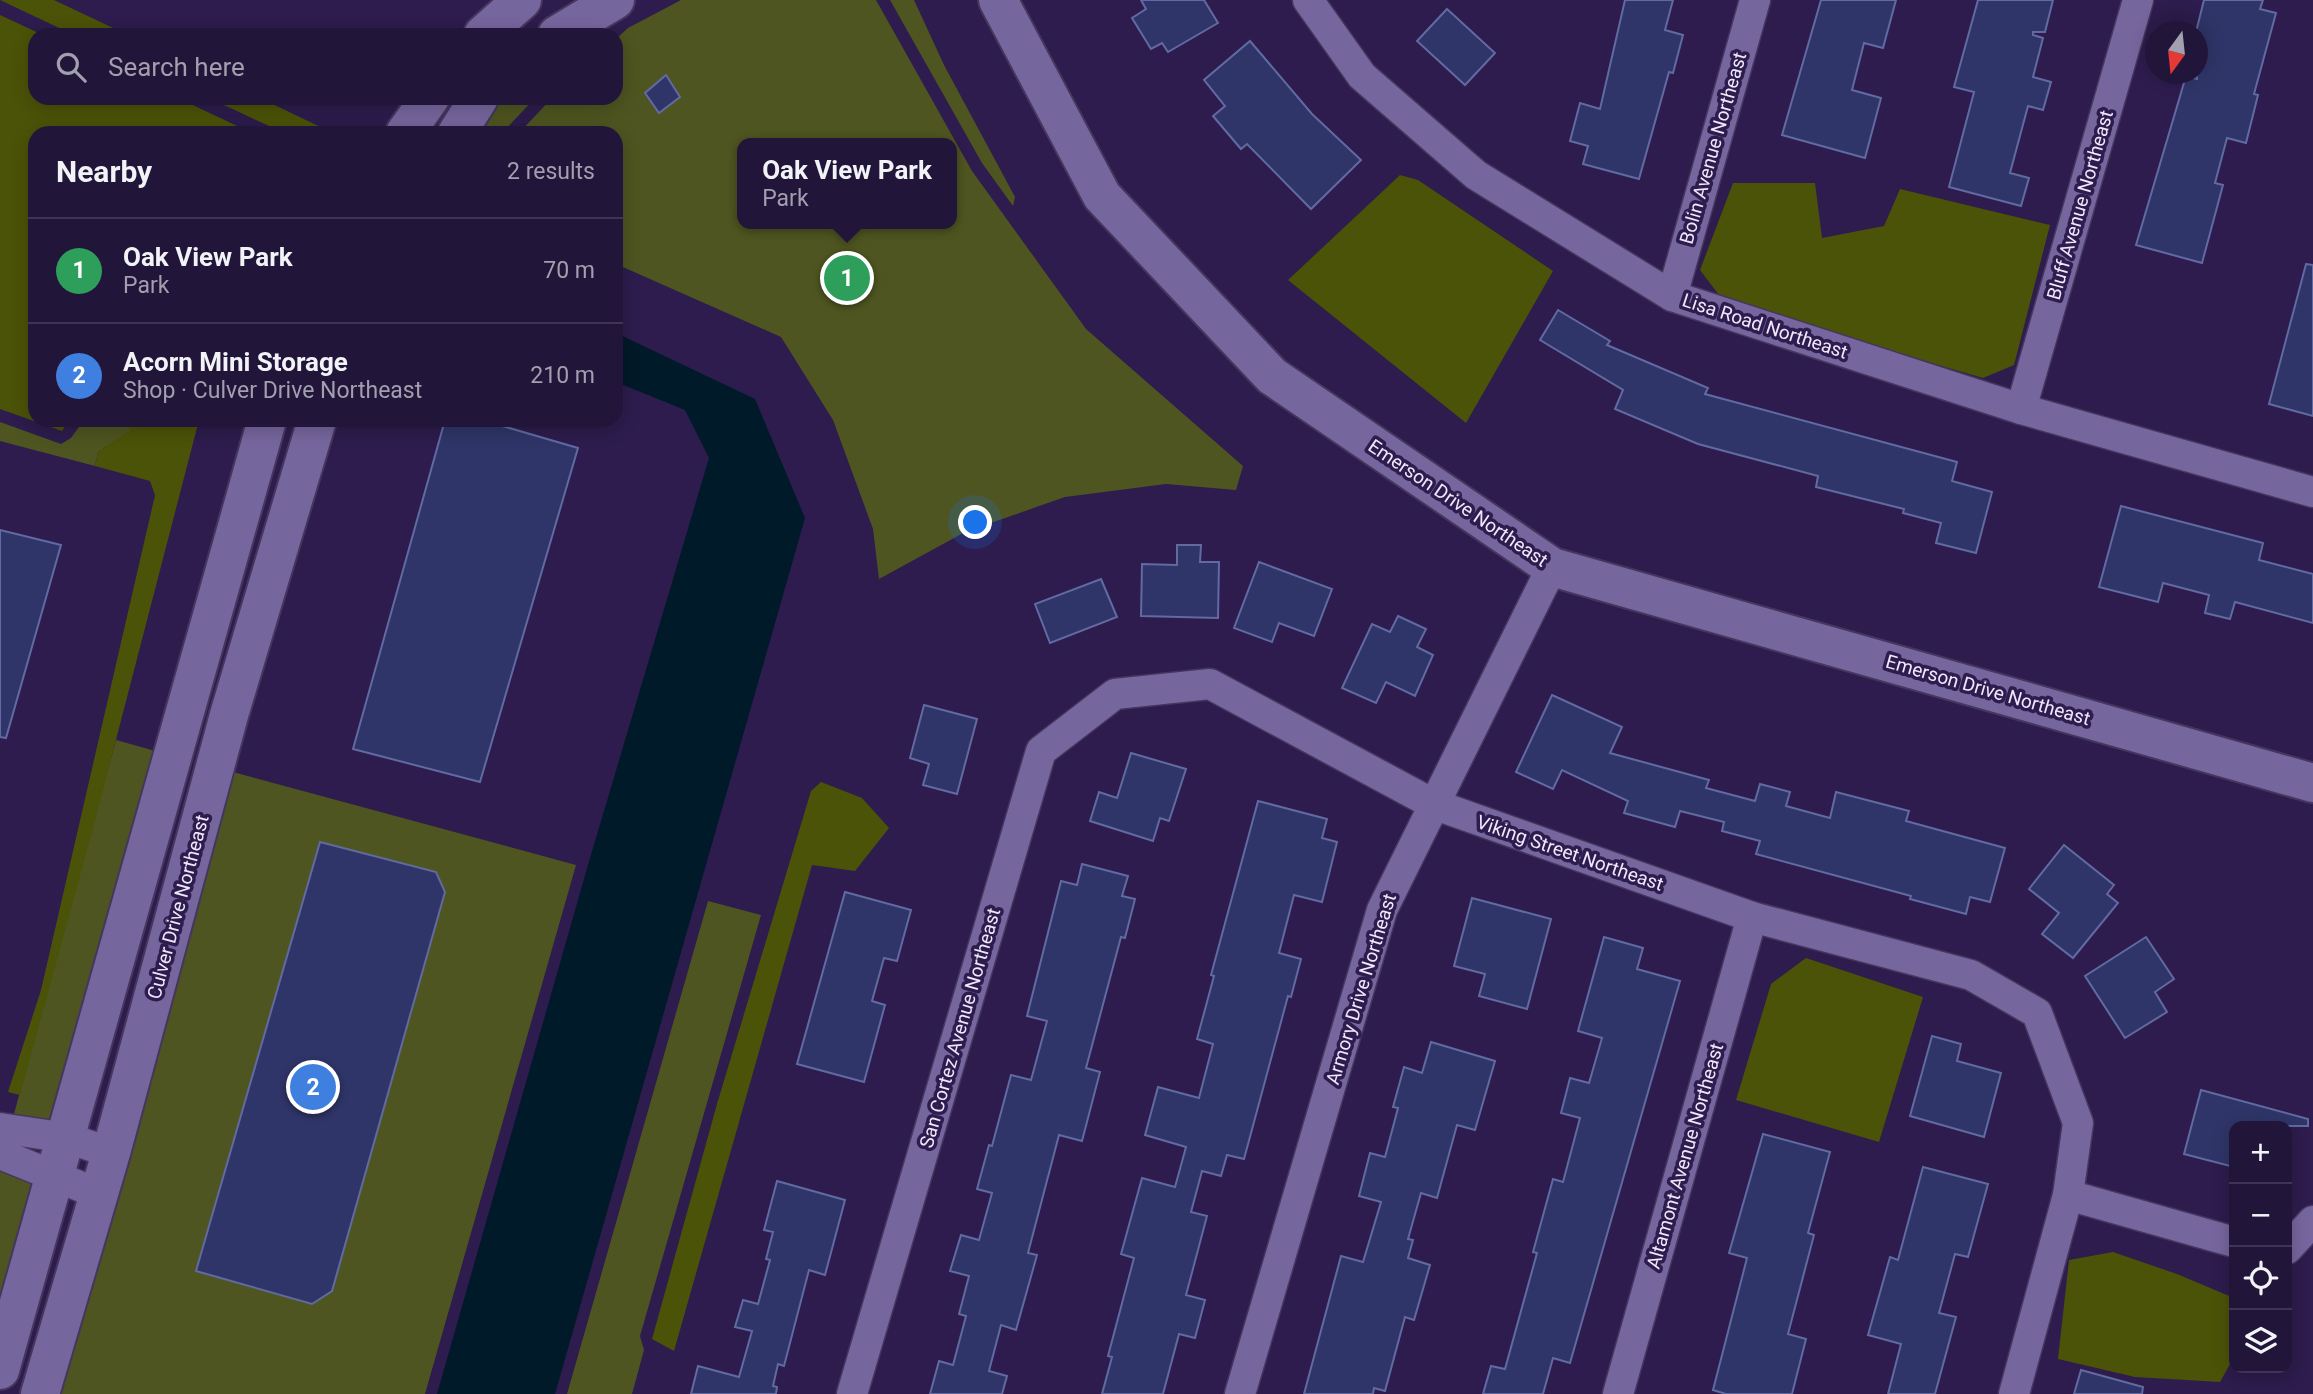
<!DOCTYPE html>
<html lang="en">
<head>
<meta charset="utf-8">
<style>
  body { margin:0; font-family:Roboto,sans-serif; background:#2a1e42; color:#f1f3f6 }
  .controls { position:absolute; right:21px; bottom:21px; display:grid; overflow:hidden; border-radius:14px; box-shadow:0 4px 18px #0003 }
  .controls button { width:63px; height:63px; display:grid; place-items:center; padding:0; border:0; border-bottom:2px solid #3f3454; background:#22153a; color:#f1f3f6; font:35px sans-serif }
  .compass { position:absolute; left:2145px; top:21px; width:63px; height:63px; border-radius:50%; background:#22153a; box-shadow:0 4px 18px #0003; rotate:195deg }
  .you { position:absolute; left:976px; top:523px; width:24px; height:24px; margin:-18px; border:5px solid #fff; border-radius:50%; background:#1a73e8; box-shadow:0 0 0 10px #1a73e833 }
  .badge { display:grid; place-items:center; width:46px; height:46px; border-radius:50%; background:#b3c24b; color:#fff; font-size:23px; font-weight:700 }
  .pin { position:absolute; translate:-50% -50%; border:4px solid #fff; box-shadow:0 2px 7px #0006 }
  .popup { position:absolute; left:737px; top:138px; width:220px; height:91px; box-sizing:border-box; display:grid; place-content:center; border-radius:14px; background:#22153a; filter:drop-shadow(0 2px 5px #0005); font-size:23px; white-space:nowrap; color:#a29faf }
  .popup b { font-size:26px; color:#f1f3f6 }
  .popup::after { content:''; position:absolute; left:50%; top:100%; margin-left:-14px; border:14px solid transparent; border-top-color:#22153a }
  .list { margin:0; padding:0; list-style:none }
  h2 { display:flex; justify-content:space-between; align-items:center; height:91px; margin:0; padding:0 28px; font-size:30px }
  h2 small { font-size:23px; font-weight:400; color:#a29faf }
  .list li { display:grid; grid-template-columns:46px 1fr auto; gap:21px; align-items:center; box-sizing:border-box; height:105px; padding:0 28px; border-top:2px solid #3f3454 }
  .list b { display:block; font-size:26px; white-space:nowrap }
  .list p { margin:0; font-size:23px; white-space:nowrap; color:#a29faf }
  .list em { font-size:23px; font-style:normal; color:#a29faf }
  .icon { flex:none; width:38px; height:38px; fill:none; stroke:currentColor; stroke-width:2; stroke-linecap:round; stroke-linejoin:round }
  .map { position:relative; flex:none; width:2313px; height:1394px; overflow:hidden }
  .search { position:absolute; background:#22153a; box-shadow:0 4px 18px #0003; left:28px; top:28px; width:595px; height:77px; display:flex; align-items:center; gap:18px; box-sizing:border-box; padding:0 24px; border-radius:21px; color:#a29faf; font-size:26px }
  .panel { position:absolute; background:#22153a; box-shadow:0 4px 18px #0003; left:28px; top:126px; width:595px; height:301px; border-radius:21px }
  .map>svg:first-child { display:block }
</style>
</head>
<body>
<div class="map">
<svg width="2313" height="1394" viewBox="0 0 2313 1394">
  <rect width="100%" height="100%" fill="#2d1c4d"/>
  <g fill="#4e5520" fill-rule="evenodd">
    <path d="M681,0H876L972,171L1086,329L1243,466L1236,490L1166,484L1065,497L965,532L879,579L873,529L833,420L781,337L616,264V133H519L552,98H616V39L628,28ZM742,143H952V224H742Z"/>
    <path d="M890,0H914L944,65L1015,197L1013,206L982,163Z"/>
    <path d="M496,98H535L502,133H474Z"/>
    <path d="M84,420H119L132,430L98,452L95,466L0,441V422L61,444L71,438Z"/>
    <path d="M116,740L159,752L58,1121L14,1114Z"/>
    <path d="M229,771L576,865L425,1394H55Z"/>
    <path d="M708,901L761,915L640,1336L644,1350L632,1394H567Z"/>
    <path d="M0,1171L38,1185L0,1319Z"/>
  </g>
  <g fill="#4b5308">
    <path d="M0,0H54L128,35H74Z"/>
    <path d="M0,15L43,35H35V98H178L252,133H35V420H69L62,431L0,409Z"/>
    <path d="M209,98H260L333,133H284Z"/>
    <path d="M1400,175L1418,180L1553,271L1466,423L1288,280Z"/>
    <path d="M1733,183H1815L1822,238L1884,226L1900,189L2050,225L2014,365L1983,378L1725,303L1700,270Z"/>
    <path d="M119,420H199L92,832L20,1095L8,1092L41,990L155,495L150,481L95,466L98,452L131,430Z"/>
    <path d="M821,782L862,798L889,828L855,871L812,865L674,1351L652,1339L717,1104L811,791Z"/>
    <path d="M1806,958L1923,997L1879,1142L1736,1100L1771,984Z"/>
    <path d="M2113,1252L2177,1274L2234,1298V1357L2220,1382L2135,1377L2058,1359L2069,1260Z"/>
  </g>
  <path fill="#001a29" d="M616,333L755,399L805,518L555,1394H437L590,858L709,458L685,410L616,382Z"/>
  <g fill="#2f3568" stroke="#616aa1" stroke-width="2">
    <path d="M1141,0H1204L1218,23L1168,52L1162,43L1151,49L1132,18L1146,9Z"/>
    <path d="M1625,0H1673L1665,30L1683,35L1673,73L1669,72L1639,179L1583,164L1588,146L1570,141L1580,103L1600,109Z"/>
    <path d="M1821,0H1896L1883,48L1864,43L1852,90L1881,98L1865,158L1782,135Z"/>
    <path d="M1978,0H2053L2045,32H2033V35L2043,38L2033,77L2051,82L2043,110L2028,106L2010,173L2029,178L2021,206L1949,187L1974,92L1954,87Z"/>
    <path d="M2204,0H2263L2260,9L2276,13L2254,94L2258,95L2246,143L2227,138L2215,183L2223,185L2202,263L2136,245L2186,76L2197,79L2196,32Z"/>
    <path d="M1447,9L1495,53L1465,85L1417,41Z"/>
    <path d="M1250,41L1312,114L1361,160L1311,209L1247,144L1241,149L1213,116L1225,106L1204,80Z"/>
    <path d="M666,75L680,97L659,113L645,93Z"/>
    <path d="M2306,264L2313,265V416L2269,404Z"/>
    <path d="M1558,310L1610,341L1607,345L1708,388L1705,394L1957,462L1952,481L1992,492L1976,553L1936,543L1941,523L1903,513L1904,509L1816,487L1818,476L1698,444L1615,409L1623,390L1540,340Z"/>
    <path d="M445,420H482L578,448L480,782L353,749Z"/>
    <path d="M2121,506L2263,543L2259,560L2313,574V623L2235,602L2230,619L2205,613L2209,595L2163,583L2158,602L2099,587Z"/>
    <path d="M0,530L61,545L6,738L0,737Z"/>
    <path d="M1177,545H1201L1200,562H1219L1218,618L1141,616L1142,564L1177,565Z"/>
    <path d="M1259,562L1332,589L1314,636L1279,623L1272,642L1234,628Z"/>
    <path d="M1101,579L1117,617L1050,643L1035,604Z"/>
    <path d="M1398,616L1426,629L1417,647L1433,655L1415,696L1386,682L1376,703L1342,688L1372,624L1390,632Z"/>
    <path d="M1552,695L1622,727L1610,753L1709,780L1706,788L1755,801L1760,784L1790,792L1786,806L1830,818L1836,792L1909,811L1906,821L2005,848L1990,902L1970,897L1966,914L1910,899L1911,896L1756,854L1760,841L1722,831L1724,822L1680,811L1675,827L1624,813L1628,801L1562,770L1553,789L1516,772Z"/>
    <path d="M924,705L977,719L957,794L923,785L929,764L910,758Z"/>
    <path d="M1131,753L1186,769L1169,821L1160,818L1153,841L1090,821L1099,792L1117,798Z"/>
    <path d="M1258,801L1327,819L1322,838L1337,842L1322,902L1294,895L1279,953L1301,959L1291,997L1288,996L1244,1159L1227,1155L1221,1176L1202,1171L1191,1212L1207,1216L1186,1295L1205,1300L1195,1338L1179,1334L1163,1394H1102L1112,1357L1108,1356L1134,1258L1121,1254L1142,1178L1175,1187L1186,1147L1145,1135L1158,1087L1199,1098L1213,1044L1197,1039L1214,976L1211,975Z"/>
    <path d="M320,842L436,872L445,892L332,1291L312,1304L196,1271Z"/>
    <path d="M2064,845L2114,885L2107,894L2118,903L2073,958L2042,934L2059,913L2029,889Z"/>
    <path d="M1082,864L1128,876L1122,896L1135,899L1125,938L1121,937L1086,1068L1100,1072L1082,1141L1059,1135L1028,1253L1037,1255L1016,1330L1001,1325L989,1371L1007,1376L1002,1394H930L939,1361L953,1365L966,1316L959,1314L969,1276L950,1271L961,1235L979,1240L992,1193L977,1189L989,1145L992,1146L1011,1075L1031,1080L1047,1021L1027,1016L1061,881L1077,885Z"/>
    <path d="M845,892L911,910L897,961L884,958L872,1001L885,1005L864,1082L797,1064Z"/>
    <path d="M1472,898L1551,919L1527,1009L1479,996L1485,974L1454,966Z"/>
    <path d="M1604,937L1643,948L1637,969L1680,981L1570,1363L1553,1358L1543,1394H1483L1491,1366L1505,1369L1537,1253L1533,1252L1553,1179L1563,1182L1580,1118L1561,1113L1570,1078L1589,1083L1602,1038L1578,1031Z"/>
    <path d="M2146,937L2174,979L2155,992L2167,1012L2125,1038L2085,976Z"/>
    <path d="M1932,1036L1961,1044L1957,1061L2001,1073L1984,1137L1910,1116Z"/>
    <path d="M1431,1042L1495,1061L1475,1130L1457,1125L1437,1198L1421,1193L1408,1239L1413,1240L1408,1258L1430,1265L1414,1320L1405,1317L1385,1391L1374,1388L1373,1394H1304L1341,1256L1363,1262L1381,1202L1359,1196L1370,1153L1385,1157L1398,1108L1393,1107L1404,1067L1422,1073Z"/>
    <path d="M2201,1090L2308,1119V1126H2234V1167L2184,1154Z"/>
    <path d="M1763,1134L1830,1152L1808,1233L1814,1235L1788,1334L1806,1339L1792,1394H1726L1713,1390L1747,1258L1729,1253Z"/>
    <path d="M1923,1167L1988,1184L1968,1257L1955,1254L1939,1313L1956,1317L1935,1394H1888L1901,1344L1868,1335L1890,1257L1898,1260Z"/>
    <path d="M777,1181L845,1200L825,1275L809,1270L784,1366L778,1364L773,1386L777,1387L776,1394H691L698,1366L739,1377L752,1331L735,1327L743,1300L758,1304L770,1260L766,1259L773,1232L764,1230Z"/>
    <path d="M2081,1370L2143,1387L2142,1394H2074Z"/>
  </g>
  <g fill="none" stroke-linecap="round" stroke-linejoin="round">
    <g stroke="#45365e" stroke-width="33">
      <g id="minor">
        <path d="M1308,0L1362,76L1476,175L1672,296L2021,409L2313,492"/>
        <path d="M1672,296L1755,0"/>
        <path d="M2021,409L2138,0"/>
        <path d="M0,1128L68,1138L111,1153"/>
        <path d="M0,1154L99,1194"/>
        <path d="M2068,1195L2234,1242"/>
        <path d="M2287,1249L2313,1221"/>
        <path d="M852,1394L1041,751L1115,694L1210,684L1433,804L1752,917L1971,975L2037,1013L2078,1123L2068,1195L2014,1394"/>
        <path d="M1240,1394L1382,910L1552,567"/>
        <path d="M1618,1394L1752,917"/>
      </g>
    </g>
    <g stroke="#45365e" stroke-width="42">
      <g id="tertiary">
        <path d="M998,0L1102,196L1272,376L1552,567L2313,783"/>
        <path d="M483,35L522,0"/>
        <path d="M557,35L615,0"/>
        <path d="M405,133L430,98"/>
        <path d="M457,133L479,98"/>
        <path d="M0,1370L267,420"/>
        <path d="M40,1394L111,1153L229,715L317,420"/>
      </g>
    </g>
    <use href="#minor" stroke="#76669e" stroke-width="30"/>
    <use href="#tertiary" stroke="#76669e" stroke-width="38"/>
  </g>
  <g text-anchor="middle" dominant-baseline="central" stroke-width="7" stroke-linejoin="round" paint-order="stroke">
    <g font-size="19" fill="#ede9fc" stroke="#2d1c4d">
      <text transform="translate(1713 148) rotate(-74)">Bolin Avenue Northeast</text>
      <text transform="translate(2080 205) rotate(-74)">Bluff Avenue Northeast</text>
      <text transform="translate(1765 326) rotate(18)">Lisa Road Northeast</text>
      <text transform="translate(1458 503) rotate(34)">Emerson Drive Northeast</text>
      <text transform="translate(1988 690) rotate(16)">Emerson Drive Northeast</text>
      <text transform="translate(1570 853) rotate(19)">Viking Street Northeast</text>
      <text transform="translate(178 907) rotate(-75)">Culver Drive Northeast</text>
      <text transform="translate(1361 989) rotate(-73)">Armory Drive Northeast</text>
      <text transform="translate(960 1028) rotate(-74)">San Cortez Avenue Northeast</text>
      <text transform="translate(1685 1156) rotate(-74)">Altamont Avenue Northeast</text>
    </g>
  </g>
</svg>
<div class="controls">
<button>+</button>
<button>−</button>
<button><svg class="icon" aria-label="locate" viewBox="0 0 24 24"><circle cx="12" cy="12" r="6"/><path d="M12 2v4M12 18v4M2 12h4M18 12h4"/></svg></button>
<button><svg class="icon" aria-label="layers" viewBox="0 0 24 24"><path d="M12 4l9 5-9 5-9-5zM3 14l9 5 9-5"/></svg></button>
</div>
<svg class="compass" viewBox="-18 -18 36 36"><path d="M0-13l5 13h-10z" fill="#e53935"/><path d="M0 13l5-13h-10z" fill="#a29faf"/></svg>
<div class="you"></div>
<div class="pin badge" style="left:847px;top:278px;background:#2e9e5b">1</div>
<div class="popup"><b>Oak View Park</b>Park</div>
<div class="pin badge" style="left:313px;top:1087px;background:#3f7fe0">2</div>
<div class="search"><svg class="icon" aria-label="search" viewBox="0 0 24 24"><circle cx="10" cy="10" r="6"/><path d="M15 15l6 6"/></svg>Search here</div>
<section class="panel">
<h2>Nearby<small>2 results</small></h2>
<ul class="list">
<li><span class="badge" style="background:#2e9e5b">1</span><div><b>Oak View Park</b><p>Park</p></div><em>70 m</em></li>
<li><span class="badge" style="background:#3f7fe0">2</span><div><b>Acorn Mini Storage</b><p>Shop · Culver Drive Northeast</p></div><em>210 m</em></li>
</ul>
</section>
</div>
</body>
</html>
